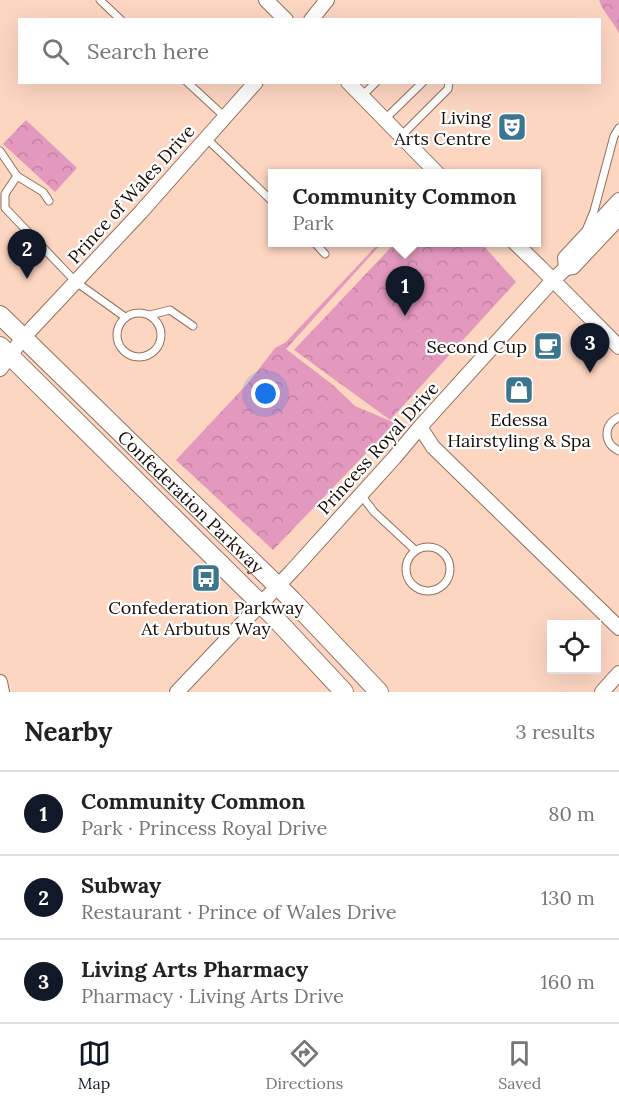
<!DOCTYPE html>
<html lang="en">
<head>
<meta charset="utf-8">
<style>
  body { margin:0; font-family:Lora,serif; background:#f2f2f2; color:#222 }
  .controls { position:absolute; right:18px; bottom:18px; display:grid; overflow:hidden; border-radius:0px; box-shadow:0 6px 24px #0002 }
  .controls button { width:54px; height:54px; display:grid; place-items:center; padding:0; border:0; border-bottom:2px solid #e0e0e0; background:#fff; color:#222; font:30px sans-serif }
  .you { position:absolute; left:266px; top:394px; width:21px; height:21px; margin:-15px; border:4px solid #fff; border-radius:50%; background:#1a73e8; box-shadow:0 0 0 9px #1a73e833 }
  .badge { display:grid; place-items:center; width:39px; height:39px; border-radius:50%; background:#111827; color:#fff; font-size:20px; font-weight:700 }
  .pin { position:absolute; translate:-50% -50px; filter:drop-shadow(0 2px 3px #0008) }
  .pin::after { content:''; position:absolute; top:32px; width:21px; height:18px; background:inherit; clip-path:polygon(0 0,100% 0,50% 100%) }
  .popup { position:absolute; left:268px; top:169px; width:273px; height:78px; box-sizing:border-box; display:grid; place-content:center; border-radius:0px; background:#fff; filter:drop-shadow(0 2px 4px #0005); font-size:20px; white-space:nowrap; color:#767676 }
  .popup b { font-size:22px; color:#222 }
  .popup::after { content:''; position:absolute; left:50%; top:100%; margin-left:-12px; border:12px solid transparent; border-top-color:#fff }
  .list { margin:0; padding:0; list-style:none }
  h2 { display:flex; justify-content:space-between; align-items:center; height:78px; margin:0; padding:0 24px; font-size:26px }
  h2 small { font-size:20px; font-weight:400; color:#767676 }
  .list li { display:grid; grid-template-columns:39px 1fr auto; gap:18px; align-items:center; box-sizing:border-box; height:84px; padding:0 24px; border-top:2px solid #e0e0e0 }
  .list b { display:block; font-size:22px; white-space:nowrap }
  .list p { margin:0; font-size:20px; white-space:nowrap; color:#767676 }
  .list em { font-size:20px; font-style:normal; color:#767676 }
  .icon { flex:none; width:33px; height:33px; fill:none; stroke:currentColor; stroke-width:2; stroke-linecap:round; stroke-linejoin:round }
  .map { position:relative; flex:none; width:619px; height:692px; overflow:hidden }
  .search { position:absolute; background:#fff; box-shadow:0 6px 24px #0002; left:18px; right:18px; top:18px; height:66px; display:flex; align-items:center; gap:15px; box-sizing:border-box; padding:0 21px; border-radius:0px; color:#767676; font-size:22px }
  .sheet { height:330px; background:#fff }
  nav { display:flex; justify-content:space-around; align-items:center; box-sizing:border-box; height:84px; border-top:2px solid #e0e0e0; background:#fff; font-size:16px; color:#767676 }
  nav a { display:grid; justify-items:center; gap:3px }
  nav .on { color:#111827 }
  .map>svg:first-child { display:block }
</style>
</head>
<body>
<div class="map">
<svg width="619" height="692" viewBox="0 0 619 692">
  <defs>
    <pattern id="forest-crowns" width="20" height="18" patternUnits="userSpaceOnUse" patternTransform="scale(1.5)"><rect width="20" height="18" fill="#e398bd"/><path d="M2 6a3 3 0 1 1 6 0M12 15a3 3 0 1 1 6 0" fill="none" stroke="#c282a1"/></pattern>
  </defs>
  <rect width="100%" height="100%" fill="#fdd6c2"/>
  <g fill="url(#forest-crowns)">
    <path d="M599,0H619V34C614,21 603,13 599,0Z"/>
    <path d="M26,120L77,168L55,192L3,144Z"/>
    <path d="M379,243H382L286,349L333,385L355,406L395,423L273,550L176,460L249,382L275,348L286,342Z"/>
    <path d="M395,243H481L516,282L390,420L294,350Z"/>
  </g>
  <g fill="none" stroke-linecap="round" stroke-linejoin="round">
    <g stroke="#92705e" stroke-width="9">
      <g id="lane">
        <path d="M100,0L121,20"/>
        <path d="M187,82L225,117"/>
        <path d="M362,96L376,82"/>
        <path d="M385,119L423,82"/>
        <path d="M402,135L448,89L449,82"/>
        <path d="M206,138L273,202"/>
        <path d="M0,151L17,176L43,192L49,201"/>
        <path d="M17,176L5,194V208L76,282L125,317"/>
        <path d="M587,228L594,211L614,136L619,128"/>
        <path d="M314,242L325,254"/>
        <circle cx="139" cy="335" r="22"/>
        <path d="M150,315L170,310L193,326"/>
        <path d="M619,417C603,425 603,443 619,451"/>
        <path d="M361,495L374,512L415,550"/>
        <circle cx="428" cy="569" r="22"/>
      </g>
    </g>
    <g stroke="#92705e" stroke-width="16">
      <g id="street">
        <path d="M266,0L286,20"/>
        <path d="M311,20L327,0"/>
        <path d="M348,82L438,174"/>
        <path d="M514,242L540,267L619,347"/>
        <path d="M566,268L565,258L619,200"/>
        <path d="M0,369L23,338L141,212L256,82"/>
        <path d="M420,427L433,447L619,628"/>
        <path d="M0,682L2,692"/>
        <path d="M177,692L292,571L394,458L420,427L553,280L566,268L573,267L619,218"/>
        <path d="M602,692L619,673"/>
      </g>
    </g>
    <g stroke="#92705e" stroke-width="20">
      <g id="secondary">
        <path id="s1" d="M0,315L292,600L379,692"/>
        <path d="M0,346L275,618L344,692"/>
      </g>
    </g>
    <use href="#lane" stroke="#fff" stroke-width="7"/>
    <use href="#street" stroke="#fff" stroke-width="14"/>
    <use href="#secondary" stroke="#fff" stroke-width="18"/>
  </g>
  <defs>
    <g id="theatre-square" transform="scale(1.5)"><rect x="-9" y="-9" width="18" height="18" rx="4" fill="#3b758e" stroke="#fff"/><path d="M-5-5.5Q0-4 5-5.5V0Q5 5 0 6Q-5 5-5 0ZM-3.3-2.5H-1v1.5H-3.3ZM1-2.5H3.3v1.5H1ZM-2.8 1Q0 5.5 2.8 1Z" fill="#fff"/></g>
    <g id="cafe-square" transform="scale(1.5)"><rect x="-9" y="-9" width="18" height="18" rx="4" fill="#3b758e" stroke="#fff"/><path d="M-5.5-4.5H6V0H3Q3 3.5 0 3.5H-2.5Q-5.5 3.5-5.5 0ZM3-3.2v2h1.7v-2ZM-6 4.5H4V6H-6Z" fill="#fff"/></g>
    <g id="shop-square" transform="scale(1.5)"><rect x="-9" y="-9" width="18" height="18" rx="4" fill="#3b758e" stroke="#fff"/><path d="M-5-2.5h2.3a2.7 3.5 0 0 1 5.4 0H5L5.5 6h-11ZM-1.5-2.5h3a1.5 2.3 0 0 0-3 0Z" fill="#fff"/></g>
    <g id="bus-square" transform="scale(1.5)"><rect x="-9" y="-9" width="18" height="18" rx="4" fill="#3b758e" stroke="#fff"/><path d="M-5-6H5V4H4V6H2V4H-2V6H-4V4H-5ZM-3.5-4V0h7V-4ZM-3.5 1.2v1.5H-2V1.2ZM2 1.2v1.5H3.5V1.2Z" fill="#fff"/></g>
  </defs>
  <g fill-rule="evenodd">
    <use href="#theatre-square" x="512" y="127"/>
    <use href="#cafe-square" x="548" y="346"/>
    <use href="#shop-square" x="519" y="390"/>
    <use href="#bus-square" x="206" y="578"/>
  </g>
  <g text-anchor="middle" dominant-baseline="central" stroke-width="4.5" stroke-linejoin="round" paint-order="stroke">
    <g font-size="18" fill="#180c06" stroke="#fff" text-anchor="end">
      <text x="491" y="117">Living<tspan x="491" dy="21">Arts Centre</tspan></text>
      <text x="527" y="346">Second Cup</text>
      <text x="519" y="419" text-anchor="middle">Edessa<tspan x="519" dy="21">Hairstyling &amp; Spa</tspan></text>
      <text x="206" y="607" text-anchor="middle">Confederation Parkway<tspan x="206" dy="21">At Arbutus Way</tspan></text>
    </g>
    <g font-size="18" fill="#180c06" stroke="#fff">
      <text transform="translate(131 194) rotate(-48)">Prince of Wales Drive</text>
      <text transform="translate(378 448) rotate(-48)">Princess Royal Drive</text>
      <text stroke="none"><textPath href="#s1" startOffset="267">Confederation Parkway</textPath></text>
    </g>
  </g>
</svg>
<div class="controls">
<button><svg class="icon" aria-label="locate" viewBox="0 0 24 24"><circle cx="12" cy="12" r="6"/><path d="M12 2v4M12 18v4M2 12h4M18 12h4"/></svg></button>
</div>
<div class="you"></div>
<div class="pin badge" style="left:405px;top:316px">1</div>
<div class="popup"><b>Community Common</b>Park</div>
<div class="pin badge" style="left:27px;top:279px">2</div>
<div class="pin badge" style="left:590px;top:373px">3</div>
<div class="search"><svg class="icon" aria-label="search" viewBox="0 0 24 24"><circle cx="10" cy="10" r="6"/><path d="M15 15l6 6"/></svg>Search here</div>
</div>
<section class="sheet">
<h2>Nearby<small>3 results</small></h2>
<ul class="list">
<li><span class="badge">1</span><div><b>Community Common</b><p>Park · Princess Royal Drive</p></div><em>80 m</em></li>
<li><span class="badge">2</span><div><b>Subway</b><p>Restaurant · Prince of Wales Drive</p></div><em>130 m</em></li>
<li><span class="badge">3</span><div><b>Living Arts Pharmacy</b><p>Pharmacy · Living Arts Drive</p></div><em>160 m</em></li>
</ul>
</section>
<nav>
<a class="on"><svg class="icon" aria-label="map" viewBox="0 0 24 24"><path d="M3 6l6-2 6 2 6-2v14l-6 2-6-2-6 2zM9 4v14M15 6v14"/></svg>Map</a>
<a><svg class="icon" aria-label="directions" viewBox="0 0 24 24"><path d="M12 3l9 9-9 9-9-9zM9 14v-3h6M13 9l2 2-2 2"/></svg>Directions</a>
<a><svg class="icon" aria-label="saved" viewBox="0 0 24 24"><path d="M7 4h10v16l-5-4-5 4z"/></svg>Saved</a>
</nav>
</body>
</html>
